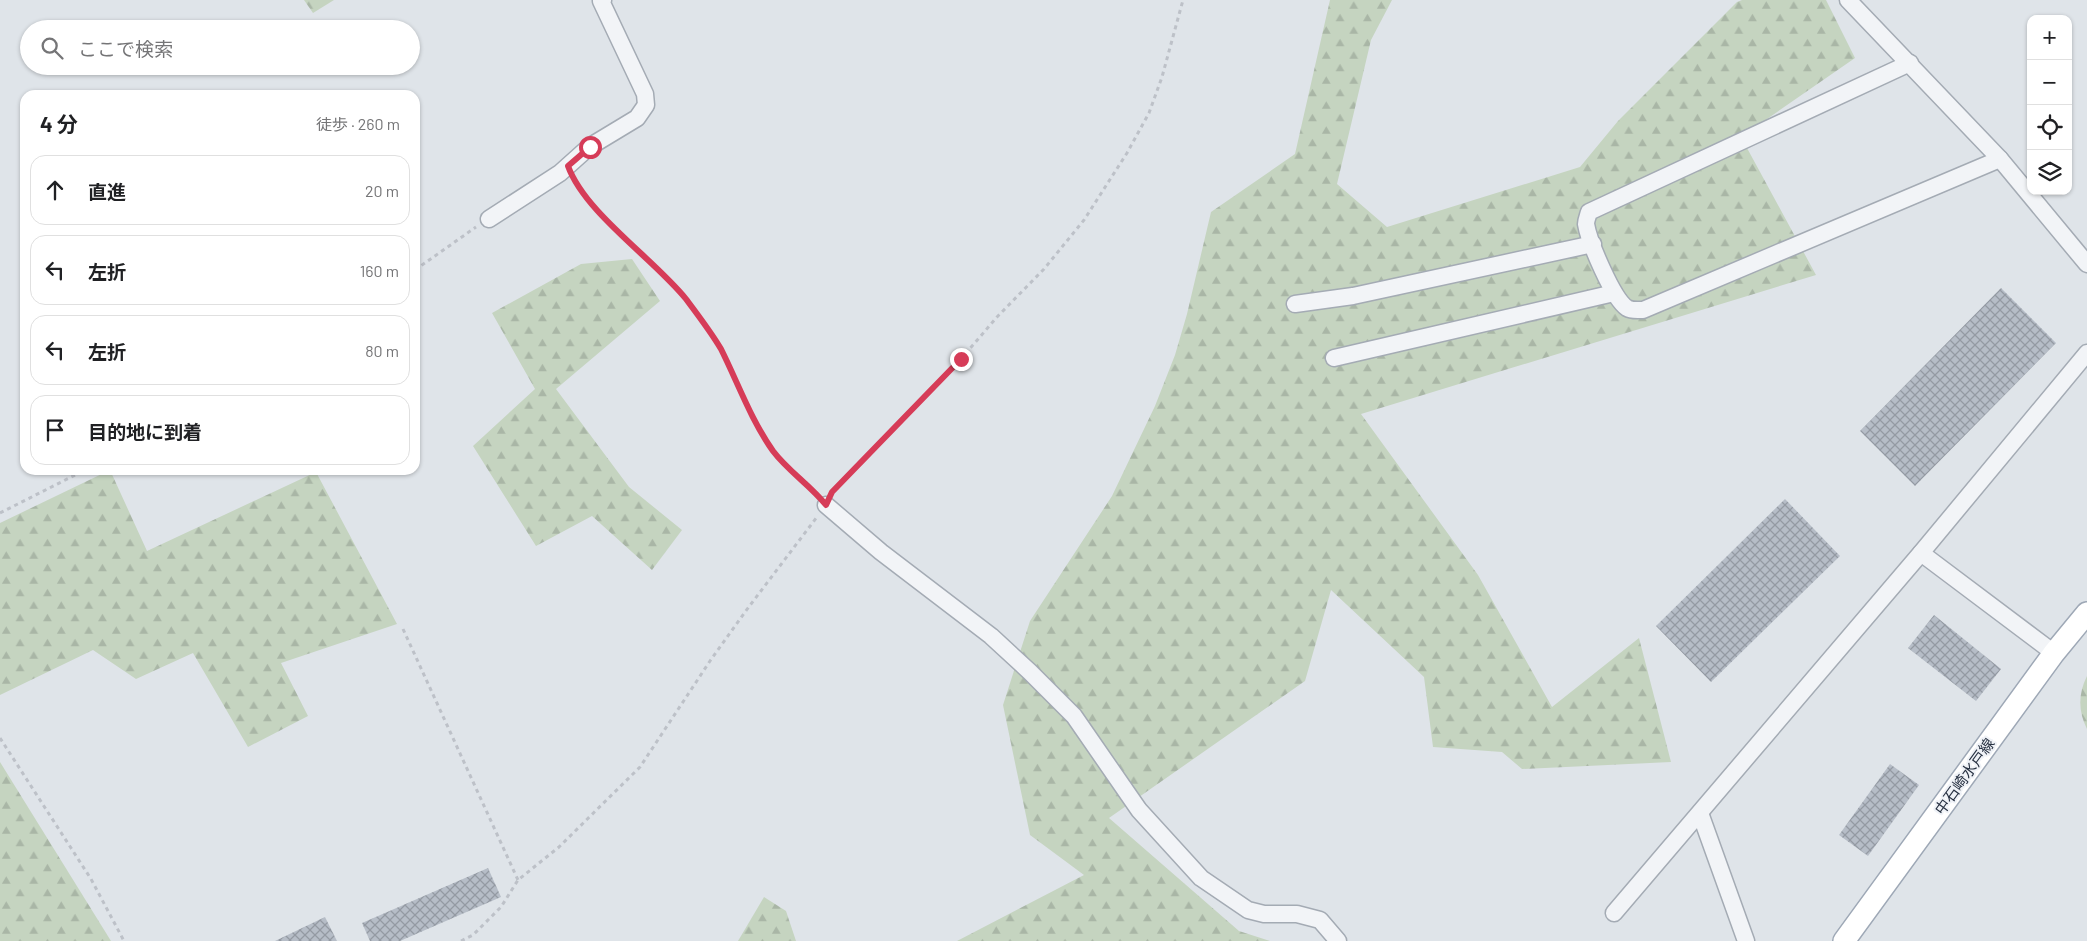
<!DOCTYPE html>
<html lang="ja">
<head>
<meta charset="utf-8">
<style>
  body { margin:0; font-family:Barlow,"Noto Sans JP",sans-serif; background:#f6f6f6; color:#202124 }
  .controls { position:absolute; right:15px; top:15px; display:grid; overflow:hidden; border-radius:10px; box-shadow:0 1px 4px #0004 }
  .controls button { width:45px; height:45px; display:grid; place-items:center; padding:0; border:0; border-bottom:1px solid #e0e0e0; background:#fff; color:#202124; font:25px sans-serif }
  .stop { position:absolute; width:15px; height:15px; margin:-11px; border:4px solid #d63c58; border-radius:50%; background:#fff }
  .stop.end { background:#d63c58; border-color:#fff; box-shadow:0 1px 5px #0008 }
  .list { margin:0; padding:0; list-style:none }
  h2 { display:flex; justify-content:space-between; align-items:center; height:65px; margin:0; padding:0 20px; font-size:21px }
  h2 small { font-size:16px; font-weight:400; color:#757577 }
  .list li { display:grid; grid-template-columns:32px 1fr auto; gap:15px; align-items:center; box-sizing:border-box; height:70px; margin:0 10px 10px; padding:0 10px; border:1px solid #e0e0e0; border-radius:15px }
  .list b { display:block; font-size:19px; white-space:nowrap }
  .list em { font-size:16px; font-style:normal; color:#757577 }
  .icon { flex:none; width:28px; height:28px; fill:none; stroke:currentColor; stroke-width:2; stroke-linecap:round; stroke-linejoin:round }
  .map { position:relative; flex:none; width:2087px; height:941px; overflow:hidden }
  .search { position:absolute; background:#fff; box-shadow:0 1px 4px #0004; left:20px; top:20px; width:400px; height:55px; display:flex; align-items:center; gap:12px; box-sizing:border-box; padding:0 18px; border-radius:28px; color:#757577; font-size:19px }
  .panel { position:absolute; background:#fff; box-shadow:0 1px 4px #0004; left:20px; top:90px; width:400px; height:385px; border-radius:15px }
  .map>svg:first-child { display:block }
</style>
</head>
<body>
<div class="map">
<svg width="2087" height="941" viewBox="0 0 2087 941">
  <defs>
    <pattern id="forest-firs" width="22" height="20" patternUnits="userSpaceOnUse" patternTransform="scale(1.25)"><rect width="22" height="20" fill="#c5d4c0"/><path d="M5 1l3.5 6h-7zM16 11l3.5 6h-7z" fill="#a9b6a6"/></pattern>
    <pattern id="building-cross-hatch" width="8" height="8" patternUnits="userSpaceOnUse" patternTransform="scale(1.25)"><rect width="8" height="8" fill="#b6bdc7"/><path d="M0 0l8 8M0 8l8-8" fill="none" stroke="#949aa3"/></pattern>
  </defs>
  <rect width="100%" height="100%" fill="#dfe4e9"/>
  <g fill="url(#forest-firs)">
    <path d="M304,0H334L313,13Z"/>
    <path d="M1330,0H1392L1371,40L1337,184L1387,227L1580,167L1618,121L1737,2L1742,0H1826L1855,58L1741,137L1816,275L1361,414L1478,575L1552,707L1639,638L1671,762L1522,769L1502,752L1433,747L1424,677L1331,590L1305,681L1109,818L1239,931L1270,941H957L1084,875L1030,835L1003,705L1030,621L1112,496L1155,406L1175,355L1187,314L1211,212L1295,154Z"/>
    <path d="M632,259L660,301L556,389L629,487L682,530L652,570L592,516L536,546L473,446L535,389L492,313L581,264Z"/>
    <path d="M110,470L147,551L316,472L397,624L281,663L308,716L248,747L193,653L136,679L93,650L0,695V523Z"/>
    <path d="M2087,676V729C2078,711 2078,694 2087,676Z"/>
    <path d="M0,762L111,941H0Z"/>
    <path d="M764,897L786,911L796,941H738Z"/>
  </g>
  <g fill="url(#building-cross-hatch)">
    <path d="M2001,288L2056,343L1915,486L1860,431Z"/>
    <path d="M1785,499L1840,556L1711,682L1656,626Z"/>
    <path d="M1934,615L2001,669L1976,701L1908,648Z"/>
    <path d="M1890,764L1919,785L1868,856L1839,835Z"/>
    <path d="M488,868L501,897L400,941H370L362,923Z"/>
    <path d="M325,917L337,941H275Z"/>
  </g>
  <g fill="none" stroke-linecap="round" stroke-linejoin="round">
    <g stroke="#a4abb4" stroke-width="19">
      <g id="minor">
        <path d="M1848,0L2000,159L2087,264"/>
        <path d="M1910,63L1589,212C1588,216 1586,220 1586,224C1589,242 1613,299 1627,308C1632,311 1637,310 1643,310L2000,159"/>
        <path d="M489,219L560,173L589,147L637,118L646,105L645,94L601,1L603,0"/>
        <path d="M1295,304L1353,296L1593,244"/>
        <path d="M1334,358L1614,293"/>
        <path d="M826,505L881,552L991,636L1030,672L1074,716L1139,810L1201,878L1248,910L1264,914H1297L1320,920L1338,941"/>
        <path d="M1921,553L2054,653"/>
        <path d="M1700,813L1746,941"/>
        <path d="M1614,913L1921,553L2087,353"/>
      </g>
    </g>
    <g stroke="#9ea8b6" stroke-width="24">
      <path id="major" d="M1844,941L2054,653L2087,613"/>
    </g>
    <g stroke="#bdc1c8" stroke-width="3" stroke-dasharray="4 4" stroke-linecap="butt">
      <path d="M574,181C604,226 652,257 686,299C698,315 711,332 721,349C738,383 751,419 773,450C785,467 803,477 816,493"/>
      <path d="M415,270L476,227"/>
      <path d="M832,492L961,359L997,317L1044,269L1084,220L1127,153L1149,113L1162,77L1183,0"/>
      <path d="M0,513L85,470"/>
      <path d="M403,629L518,880"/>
      <path d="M0,738L91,879L124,941"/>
      <path d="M461,941L473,935L501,907L518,880L559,847L640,767L710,661L748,608L817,517"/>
    </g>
    <use href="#minor" stroke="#f2f4f7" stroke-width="16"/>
    <use href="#major" stroke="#fff" stroke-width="21"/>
  </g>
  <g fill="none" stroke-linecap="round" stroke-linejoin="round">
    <path stroke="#d63c58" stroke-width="6" d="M590,147L568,166C585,213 654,259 686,299C698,315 711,332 721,349C738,383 751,420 773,451C788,471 810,485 826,505L832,492L961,359"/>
  </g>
  <g text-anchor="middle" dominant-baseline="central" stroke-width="4" stroke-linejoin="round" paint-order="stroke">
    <g font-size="15" fill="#273142" stroke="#eff2f7">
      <text transform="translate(1964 776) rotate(-54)">中石崎水戸線</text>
    </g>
  </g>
</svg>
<div class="controls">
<button>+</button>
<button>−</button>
<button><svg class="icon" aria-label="locate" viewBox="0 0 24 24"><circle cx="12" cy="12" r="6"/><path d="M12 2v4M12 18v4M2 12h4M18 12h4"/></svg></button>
<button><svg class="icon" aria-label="layers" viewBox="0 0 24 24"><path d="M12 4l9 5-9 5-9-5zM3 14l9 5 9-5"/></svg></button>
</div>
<div class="stop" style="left:590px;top:147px"></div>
<div class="stop end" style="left:961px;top:359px"></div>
<div class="search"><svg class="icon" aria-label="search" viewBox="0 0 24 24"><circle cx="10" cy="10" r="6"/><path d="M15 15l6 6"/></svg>ここで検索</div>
<section class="panel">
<h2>4 分<small>徒歩 · 260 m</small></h2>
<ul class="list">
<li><svg class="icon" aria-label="ahead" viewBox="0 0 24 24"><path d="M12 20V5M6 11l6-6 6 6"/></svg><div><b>直進</b></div><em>20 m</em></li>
<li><svg class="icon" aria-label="left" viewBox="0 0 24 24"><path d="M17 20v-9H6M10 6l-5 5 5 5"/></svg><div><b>左折</b></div><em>160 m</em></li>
<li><svg class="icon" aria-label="left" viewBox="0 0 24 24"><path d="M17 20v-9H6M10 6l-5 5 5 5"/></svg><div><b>左折</b></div><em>80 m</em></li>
<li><svg class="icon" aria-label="arrive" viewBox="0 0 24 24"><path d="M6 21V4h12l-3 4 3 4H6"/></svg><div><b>目的地に到着</b></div></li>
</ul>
</section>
</div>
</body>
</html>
